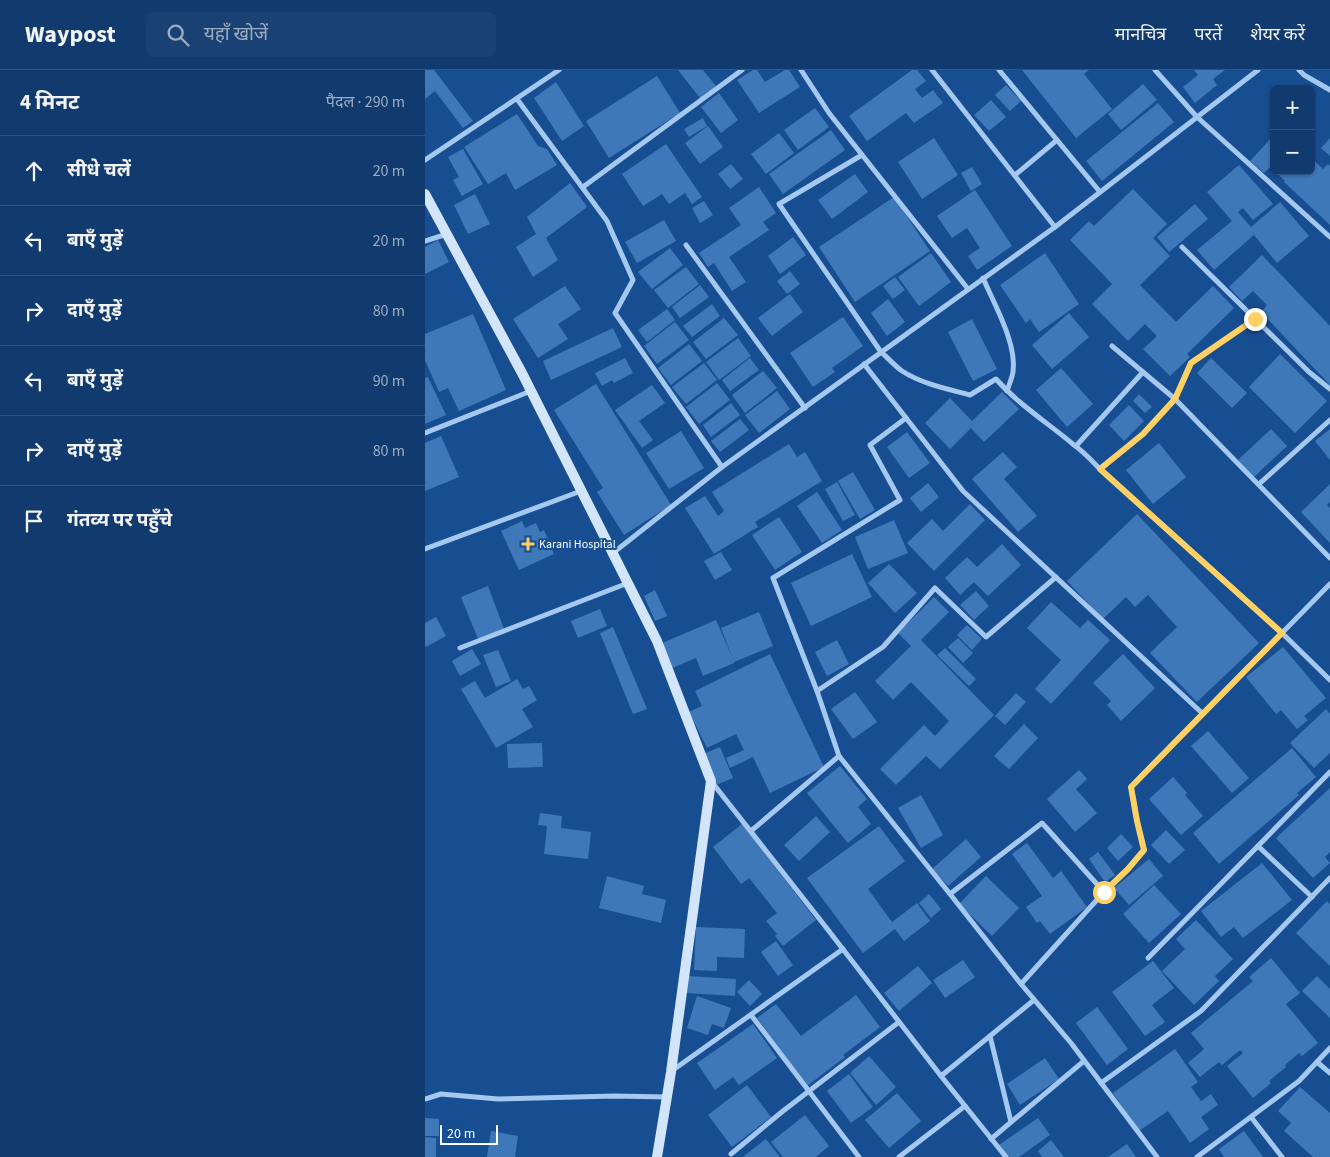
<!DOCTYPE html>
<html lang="hi">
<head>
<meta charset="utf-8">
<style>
  body { margin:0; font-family:"Source Sans 3","Noto Sans Devanagari",sans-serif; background:#1a4173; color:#f1f3f6 }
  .controls { position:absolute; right:15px; top:15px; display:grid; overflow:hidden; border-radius:8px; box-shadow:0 1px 4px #0004 }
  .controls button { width:45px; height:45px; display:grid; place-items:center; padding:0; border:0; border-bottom:1px solid #305481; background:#113a6e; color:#f1f3f6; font:25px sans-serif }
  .scale { position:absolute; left:15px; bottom:12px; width:58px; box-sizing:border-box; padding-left:5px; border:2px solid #fff; border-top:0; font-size:14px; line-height:18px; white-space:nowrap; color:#fff; -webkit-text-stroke:4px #174e92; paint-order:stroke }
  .stop { position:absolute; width:15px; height:15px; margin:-11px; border:4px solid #ffd064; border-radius:50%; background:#fff }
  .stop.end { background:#ffd064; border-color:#fff; box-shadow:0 1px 5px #0008 }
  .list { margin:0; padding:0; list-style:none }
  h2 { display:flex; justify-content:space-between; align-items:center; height:65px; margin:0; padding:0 20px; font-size:21px }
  h2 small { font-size:16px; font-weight:400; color:#9cadc2 }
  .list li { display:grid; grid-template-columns:32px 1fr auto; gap:15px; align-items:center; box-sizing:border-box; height:70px; padding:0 20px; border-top:1px solid #305481 }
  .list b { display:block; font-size:19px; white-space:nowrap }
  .list em { font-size:16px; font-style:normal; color:#9cadc2 }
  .icon { flex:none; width:28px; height:28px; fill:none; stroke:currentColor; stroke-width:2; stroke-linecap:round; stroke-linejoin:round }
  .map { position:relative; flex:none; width:905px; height:1087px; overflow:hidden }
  header { display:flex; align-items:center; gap:30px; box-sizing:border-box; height:70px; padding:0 25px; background:#113a6e; border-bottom:1px solid #305481 }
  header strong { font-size:24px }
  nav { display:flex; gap:28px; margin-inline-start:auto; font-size:18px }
  .search { width:350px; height:45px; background:#1a4173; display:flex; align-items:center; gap:12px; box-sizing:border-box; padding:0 18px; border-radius:8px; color:#9cadc2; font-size:19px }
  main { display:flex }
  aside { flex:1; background:#113a6e }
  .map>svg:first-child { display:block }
</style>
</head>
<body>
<header>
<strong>Waypost</strong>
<div class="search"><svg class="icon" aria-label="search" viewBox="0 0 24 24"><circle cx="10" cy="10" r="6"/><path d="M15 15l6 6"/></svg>यहाँ खोजें</div>
<nav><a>मानचित्र</a><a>परतें</a><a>शेयर करें</a></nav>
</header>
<main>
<aside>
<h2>4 मिनट<small>पैदल · 290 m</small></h2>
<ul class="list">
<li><svg class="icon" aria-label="ahead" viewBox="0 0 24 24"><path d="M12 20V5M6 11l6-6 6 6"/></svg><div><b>सीधे चलें</b></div><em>20 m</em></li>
<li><svg class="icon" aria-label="left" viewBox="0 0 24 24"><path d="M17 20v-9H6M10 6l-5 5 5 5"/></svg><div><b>बाएँ मुड़ें</b></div><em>20 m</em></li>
<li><svg class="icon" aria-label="right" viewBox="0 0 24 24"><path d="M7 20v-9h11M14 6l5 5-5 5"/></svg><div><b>दाएँ मुड़ें</b></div><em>80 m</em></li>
<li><svg class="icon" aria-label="left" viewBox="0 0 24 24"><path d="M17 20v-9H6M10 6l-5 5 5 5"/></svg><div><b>बाएँ मुड़ें</b></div><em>90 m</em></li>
<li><svg class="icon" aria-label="right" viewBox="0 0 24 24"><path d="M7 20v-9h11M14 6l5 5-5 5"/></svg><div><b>दाएँ मुड़ें</b></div><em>80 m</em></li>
<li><svg class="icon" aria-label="arrive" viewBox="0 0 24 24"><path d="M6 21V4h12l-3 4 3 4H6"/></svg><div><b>गंतव्य पर पहुँचे</b></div></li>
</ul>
</aside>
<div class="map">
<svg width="905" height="1087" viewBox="0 0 905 1087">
  <rect width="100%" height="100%" fill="#174e92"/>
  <g fill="#3f78b9">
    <path d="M0,0H9L48,51L38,58L10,21L0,29Z"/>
    <path d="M253,0H278L291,16L275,28Z"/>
    <path d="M328,0H332L340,12L360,0H364L375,17L334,43L312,10Z"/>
    <path d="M487,0H492L501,11L490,19L497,28L508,20L518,33L489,53L481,43L442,71L424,46Z"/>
    <path d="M597,0H664L659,4L687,39L651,68Z"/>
    <path d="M769,0H800L788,9L792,15L770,33L758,17L773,5Z"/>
    <path d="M232,6L255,43L184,88L161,51Z"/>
    <path d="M131,12L159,56L137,71L109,28Z"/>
    <path d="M718,14L732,30L696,60L683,44Z"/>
    <path d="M581,15L596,31L585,41L570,25Z"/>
    <path d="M294,23L313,50L296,63L276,37Z"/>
    <path d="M566,30L581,47L564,61L549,45Z"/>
    <path d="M733,33L749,52L677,111L661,91Z"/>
    <path d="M390,38L404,57L373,80L359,60Z"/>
    <path d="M92,44L113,76L122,79L132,95L90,120L81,103L63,114L39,77Z"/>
    <path d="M278,48L282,56L264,67L259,59Z"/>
    <path d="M283,56L298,77L275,94L260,73Z"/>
    <path d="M406,60L420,80L358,124L344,104Z"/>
    <path d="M354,63L369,83L341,104L326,84Z"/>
    <path d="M849,65V100L845,97L839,103L825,91Z"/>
    <path d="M509,68L533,105L497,129L473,92Z"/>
    <path d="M905,68V86L896,78Z"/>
    <path d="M241,74L277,127L267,134L260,123L244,134L237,124L218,136L197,104Z"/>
    <path d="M38,79L58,114L37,126L28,110L34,107L23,87Z"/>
    <path d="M886,88L898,99L903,94L905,96V155L859,112L860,111L850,101H886Z"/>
    <path d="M306,94L318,109L305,119L293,104Z"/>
    <path d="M814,95L848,134L828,150L818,138L813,142L826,157L855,132L884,166L852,193L829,165L789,200L772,180L807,151L782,122Z"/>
    <path d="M547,97L557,114L546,121L536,103Z"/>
    <path d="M430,104L443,122L407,149L393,130Z"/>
    <path d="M145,113L162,137L121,168L133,190L108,207L91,177L111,164L102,147Z"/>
    <path d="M334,117L351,143L338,152L344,160L304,187L321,212L307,221L289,193L283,197L274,183L316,155L304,138Z"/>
    <path d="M708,119L742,154L728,168L745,186L715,215L751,252L788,216L809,238L762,284L765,287L745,306L718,279L732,266L720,254L703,271L667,234L687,214L645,170L664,151L669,156Z"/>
    <path d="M550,120L587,176L552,200L543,186L555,178L542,158L527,168L512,146Z"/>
    <path d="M50,124L65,154L43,164L29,135Z"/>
    <path d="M469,127L505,181L430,232L394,177Z"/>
    <path d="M279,131L288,145L275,153L267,138Z"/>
    <path d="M770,134L783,149L744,182L732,167Z"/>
    <path d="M239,150L251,171L212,193L200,172Z"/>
    <path d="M368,167L381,185L355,204L343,186Z"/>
    <path d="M13,170L24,192L0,204V177Z"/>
    <path d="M245,178L258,195L227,219L213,202Z"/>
    <path d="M506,183L526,212L494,236L473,207Z"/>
    <path d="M620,183L654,234L614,262L605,249L601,253L575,215Z"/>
    <path d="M837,185L905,256V315L836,242L842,235L828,221L817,231L804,217Z"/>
    <path d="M261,197L274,214L243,238L229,220Z"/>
    <path d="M365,201L375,214L362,224L352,211Z"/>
    <path d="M470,207L480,220L468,229L458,216Z"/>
    <path d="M275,215L284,227L255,248L247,237Z"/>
    <path d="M140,216L156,239L133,254L143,269L113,288L88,249Z"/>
    <path d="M365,224L378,242L347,266L333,248Z"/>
    <path d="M463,229L480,252L462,266L446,243Z"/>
    <path d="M287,234L295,246L267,267L258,256Z"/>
    <path d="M242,239L250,250L222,272L213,260Z"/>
    <path d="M644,243L664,267L627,299L607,275Z"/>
    <path d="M48,244L81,320L34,341L23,318L14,322L0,290V264Z"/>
    <path d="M418,247L438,276L407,298L410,302L388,317L365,283Z"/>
    <path d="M299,248L313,265L281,289L268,272Z"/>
    <path d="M547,249L572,299L548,311L523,262Z"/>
    <path d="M250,252L264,270L232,294L219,276Z"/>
    <path d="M188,258L197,277L126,310L118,291Z"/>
    <path d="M313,268L326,286L294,310L281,292Z"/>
    <path d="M264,274L277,291L246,315L233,298Z"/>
    <path d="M855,284L902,331L870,363L824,317Z"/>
    <path d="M200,288L208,303L189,313L187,310L177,316L170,303Z"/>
    <path d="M325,288L334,300L305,321L297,310Z"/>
    <path d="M786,288L822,323L807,338L772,303Z"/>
    <path d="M279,293L292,310L261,334L247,317Z"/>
    <path d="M636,298L668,334L642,357L611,320Z"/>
    <path d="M338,301L352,318L320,343L307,325Z"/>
    <path d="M3,307L21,345L0,354V308Z"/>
    <path d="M292,313L305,330L274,354L261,337Z"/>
    <path d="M171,314L246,435L199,465L172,422L178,418L129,340Z"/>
    <path d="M227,315L240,333L214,351L228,370L217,378L190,340Z"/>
    <path d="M352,321L365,339L334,363L320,345Z"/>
    <path d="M577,322L594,339L559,372L546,358L525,379L500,353L525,328L547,351Z"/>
    <path d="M714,324L727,337L720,343L708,331Z"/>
    <path d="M306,333L315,345L286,367L278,355Z"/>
    <path d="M704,335L719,351L699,371L684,355Z"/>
    <path d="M315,349L324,360L295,382L286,371Z"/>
    <path d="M846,359L862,376L829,407L813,390Z"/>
    <path d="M905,359V390L890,371Z"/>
    <path d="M256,361L279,398L244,419L221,383Z"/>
    <path d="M482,362L505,393L484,408L462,377Z"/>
    <path d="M16,366L34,407L0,421V373Z"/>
    <path d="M734,373L761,407L728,434L701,400Z"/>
    <path d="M364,374L372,387L380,382L397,411L330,452L333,457L289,484L260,438L280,426L293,446L299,441L287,422Z"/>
    <path d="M578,382L592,397L579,409L612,446L593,462L547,409Z"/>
    <path d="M428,402L450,440L435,449L413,411Z"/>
    <path d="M412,412L430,445L418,451L400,419Z"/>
    <path d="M503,413L514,427L496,442L485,428Z"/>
    <path d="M905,414V432L902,435L905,438V473L876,442Z"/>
    <path d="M392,422L417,460L397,473L372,436Z"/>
    <path d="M545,434L560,450L509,501L482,473L507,449L518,461Z"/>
    <path d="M712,444L834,573L772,632L725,583L752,557L723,525L710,537L701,527L678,549L642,511Z"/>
    <path d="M354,447L377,482L350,500L327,465Z"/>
    <path d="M469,450L483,483L443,499L430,467Z"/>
    <path d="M97,451L100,458L111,453L115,462L119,460L129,484L94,500L76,461Z"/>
    <path d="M577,474L596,495L563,526L549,512L535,525L520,508L542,487L552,497Z"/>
    <path d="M296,482L307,500L290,510L279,491Z"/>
    <path d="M427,484L447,527L386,556L366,513Z"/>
    <path d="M464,494L492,523L470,543L443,513Z"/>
    <path d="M63,516L79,559L53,569L36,527Z"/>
    <path d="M230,520L242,546L230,551L219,526Z"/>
    <path d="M551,521L564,536L549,550L535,535Z"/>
    <path d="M509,527L524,542L496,570L569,645L515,699L501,686L471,715L455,699L499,655L510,666L524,651L486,612L468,630L450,611L486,576L473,563Z"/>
    <path d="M626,532L655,558L663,550L685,570L626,634L610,619L636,590L602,558Z"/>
    <path d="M175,539L182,556L153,568L146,551Z"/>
    <path d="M334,542L348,576L309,592V593L278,606L271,588L245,599L235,574L291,550L308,589L296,558Z"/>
    <path d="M11,547L21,566L1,577L0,575V553Z"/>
    <path d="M542,555L557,569L547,580L532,565Z"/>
    <path d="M188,557L222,639L208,644L175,563Z"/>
    <path d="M533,568L548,583L538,593L523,577Z"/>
    <path d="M412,570L424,594L402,606L390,582Z"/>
    <path d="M858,577L901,628L879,646L883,650L872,659L856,640L851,644L821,607Z"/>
    <path d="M520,578L551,609L544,616L512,585Z"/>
    <path d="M47,579L56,594L35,606L27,591Z"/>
    <path d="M73,580L86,611L71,617L58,585Z"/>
    <path d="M345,584L399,697L345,723L328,687L305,698L301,688L319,680L311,664L282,678L264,642L277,636L270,621Z"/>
    <path d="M698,584L730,618L696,651L682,635L686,631L668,613Z"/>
    <path d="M92,609L98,619L104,616L112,630L97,639L108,657L71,678L36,619L50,611L60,628Z"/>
    <path d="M430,622L452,652L428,669L406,639Z"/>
    <path d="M591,623L601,632L580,655L570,646Z"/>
    <path d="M901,639L905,644V683L889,698L865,673Z"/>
    <path d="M599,654L613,668L584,699L569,686Z"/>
    <path d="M783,661L824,708L807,723L766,676Z"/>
    <path d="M117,673L118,697L83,698L82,674Z"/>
    <path d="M295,677L308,708L291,715L278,684Z"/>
    <path d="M867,678L891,707L872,723L874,725L794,794L768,763Z"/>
    <path d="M415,696L442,729L433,737L446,754L423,773L382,723Z"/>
    <path d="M654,700L662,709L651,719L672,743L650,762L622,729Z"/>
    <path d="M748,707L762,723L760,725L778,746L756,765L724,729Z"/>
    <path d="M905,718V782L900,787L905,793L888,808L851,768Z"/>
    <path d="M496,725L518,765L496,778L473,738Z"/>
    <path d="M115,743L137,746L136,758L166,762L163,789L119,784L122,756L113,755Z"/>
    <path d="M391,746L405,762L374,791L359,775Z"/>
    <path d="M317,754L391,850L358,876L350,866L352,864L341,851L352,843L324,808L316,814L288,777Z"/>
    <path d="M454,756L480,791L443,819L467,852L492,833L505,851L479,871L470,859L438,883L382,808Z"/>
    <path d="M741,760L760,780L744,794L726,775Z"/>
    <path d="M696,764L708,777L693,791L682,778Z"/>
    <path d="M541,769L556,787L523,816L507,799Z"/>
    <path d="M602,773L628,808L636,801L662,837L625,864L615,851L612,853L601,837L617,826L587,784Z"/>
    <path d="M673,782L690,805L680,812L664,789Z"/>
    <path d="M724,789L738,806L704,835L689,818Z"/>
    <path d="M837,793L867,830L818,868L809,857L796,867L776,841Z"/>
    <path d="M182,806L219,816L217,824L241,830L236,853L174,838Z"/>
    <path d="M561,806L594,838L567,866L534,834Z"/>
    <path d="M729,815L756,844L724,873L698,844Z"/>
    <path d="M504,824L516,839L506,848L494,833Z"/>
    <path d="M902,831L905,834V896L871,863Z"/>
    <path d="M771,850L808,889L790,906L794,911L769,935L737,901L760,879L751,869Z"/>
    <path d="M271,857L320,859L319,888L292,887V901L269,900Z"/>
    <path d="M351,871L368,895L353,906L336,882Z"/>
    <path d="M846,888L875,923L861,934L893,973L877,986L874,983L860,995L861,997L844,1011L846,1013L828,1028L802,996L818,983L815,980L797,995L794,992L775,1007L763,993L779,979L766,963L828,911L824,907Z"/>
    <path d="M538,890L550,907L520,928L508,910Z"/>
    <path d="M728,891L749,918L727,935L740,952L720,966L687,922Z"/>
    <path d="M493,896L507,913L474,941L459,923Z"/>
    <path d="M263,906L311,909L310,926L262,923Z"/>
    <path d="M892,906L905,919V948L877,921Z"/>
    <path d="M324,910L337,924L325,936L312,922Z"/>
    <path d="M431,925L455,957L418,985L420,987L382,1016L332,948L351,934L376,966Z"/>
    <path d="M272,926L306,938L299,958L287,954L283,965L262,958Z"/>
    <path d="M672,937L703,979L682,995L651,953Z"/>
    <path d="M328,954L352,988L314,1015L308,1007L290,1020L272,993Z"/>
    <path d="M750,979L773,1012L766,1017L776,1031L786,1024L793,1035L776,1047L784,1059L765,1073L743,1041L714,1061L688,1023Z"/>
    <path d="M444,986L471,1017L451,1035L425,1003Z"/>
    <path d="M620,988L634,1009L595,1035L582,1014Z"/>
    <path d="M424,1004L448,1037L426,1053L402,1021Z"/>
    <path d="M322,1015L346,1047L307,1077L283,1045Z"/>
    <path d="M875,1017L905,1043V1087H888L859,1061L866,1053L853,1041Z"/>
    <path d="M472,1023L496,1051L464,1078L440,1050Z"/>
    <path d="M380,1045L404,1076L391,1087H358L346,1072Z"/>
    <path d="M0,1048L14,1049V1066H0Z"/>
    <path d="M613,1048L625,1065L594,1087H583L574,1075Z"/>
    <path d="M66,1061L93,1066L90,1087H62Z"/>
    <path d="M819,1061L838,1087H799L794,1079Z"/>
    <path d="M0,1067L11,1068V1087H0Z"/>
    <path d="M341,1069L355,1087H320L319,1086Z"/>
    <path d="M626,1070L639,1087H617L613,1081Z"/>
    <path d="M702,1074L711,1087H683Z"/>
  </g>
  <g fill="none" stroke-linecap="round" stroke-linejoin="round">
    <g stroke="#a5c8f0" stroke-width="5">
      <path d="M376,0L404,43L543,219"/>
      <path d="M507,0L630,157"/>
      <path d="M574,0L675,122"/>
      <path d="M730,0L772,47L905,167"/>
      <path d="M874,0L879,5L905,20"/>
      <path d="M92,29L182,151L208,210L190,243L297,397"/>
      <path d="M437,85L354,134L456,282C463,288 470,296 477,301C497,314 523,319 545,325L571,309C594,335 623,353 649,375C659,382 667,391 675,399L857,563L905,610"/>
      <path d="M0,90L134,0"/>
      <path d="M590,105L632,70"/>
      <path d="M158,117L317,0"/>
      <path d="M0,171L22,164"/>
      <path d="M261,175L380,338"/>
      <path d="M757,177L884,302L905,319"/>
      <path d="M558,208C569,234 592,273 588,302C587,308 584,315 582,321"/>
      <path d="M687,276L750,329L905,488"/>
      <path d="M439,294L538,421L777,643"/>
      <path d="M481,348L445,375L475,430L348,508L392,621L414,686L525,824L596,914L646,973L732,1087"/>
      <path d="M0,363L106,321"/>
      <path d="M651,376L718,302"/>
      <path d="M675,399L718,364L750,329L766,293L830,249"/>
      <path d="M834,414L905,350"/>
      <path d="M0,479L156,421"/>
      <path d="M188,483L297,397L630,157L833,0"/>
      <path d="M35,578L203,513"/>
      <path d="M392,621L458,577L510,518L561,567L631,507"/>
      <path d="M286,711L400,856L516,1006L581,1087"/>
      <path d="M326,761L414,686"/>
      <path d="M525,824L617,753L679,822"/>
      <path d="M887,827L833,776L905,702"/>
      <path d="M723,888L833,776"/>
      <path d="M596,914L679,822L703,799L719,780L712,751L706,717L905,514"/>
      <path d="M326,945L434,1087"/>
      <path d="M565,966L586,1052"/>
      <path d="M892,992L905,1003"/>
      <path d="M248,1000L418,879"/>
      <path d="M516,1006L609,930"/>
      <path d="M676,1013L776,941L905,808"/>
      <path d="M0,1029L16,1024L73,1029L189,1026L242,1027"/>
      <path d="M826,1047L857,1087"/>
      <path d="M566,1069L659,991"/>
      <path d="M306,1084L358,1041L474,952"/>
      <path d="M474,1087L540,1036"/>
      <path d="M772,1087L874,1011L905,978"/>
    </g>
    <path stroke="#d3e5fb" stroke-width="10" d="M0,124L97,303L232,571L286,711L246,1002L232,1087"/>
  </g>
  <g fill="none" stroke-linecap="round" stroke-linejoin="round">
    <path stroke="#ffd064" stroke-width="6" d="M679,822L703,799L719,780L712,751L706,717L857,563L675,399L718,364L750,329L766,293L830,249"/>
  </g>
  <path fill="#ffd064" stroke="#174e92" stroke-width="2" d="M100.5 466.5h5v5h5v5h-5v5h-5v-5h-5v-5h5z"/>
  <g text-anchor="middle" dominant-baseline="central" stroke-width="4" stroke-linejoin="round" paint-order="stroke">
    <g font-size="12" fill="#fff" stroke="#174e92" text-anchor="start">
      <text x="114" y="474">Karani Hospital</text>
    </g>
  </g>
</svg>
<div class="controls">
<button>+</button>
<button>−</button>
</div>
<div class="scale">20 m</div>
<div class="stop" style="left:679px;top:822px"></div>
<div class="stop end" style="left:830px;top:249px"></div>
</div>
</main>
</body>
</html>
